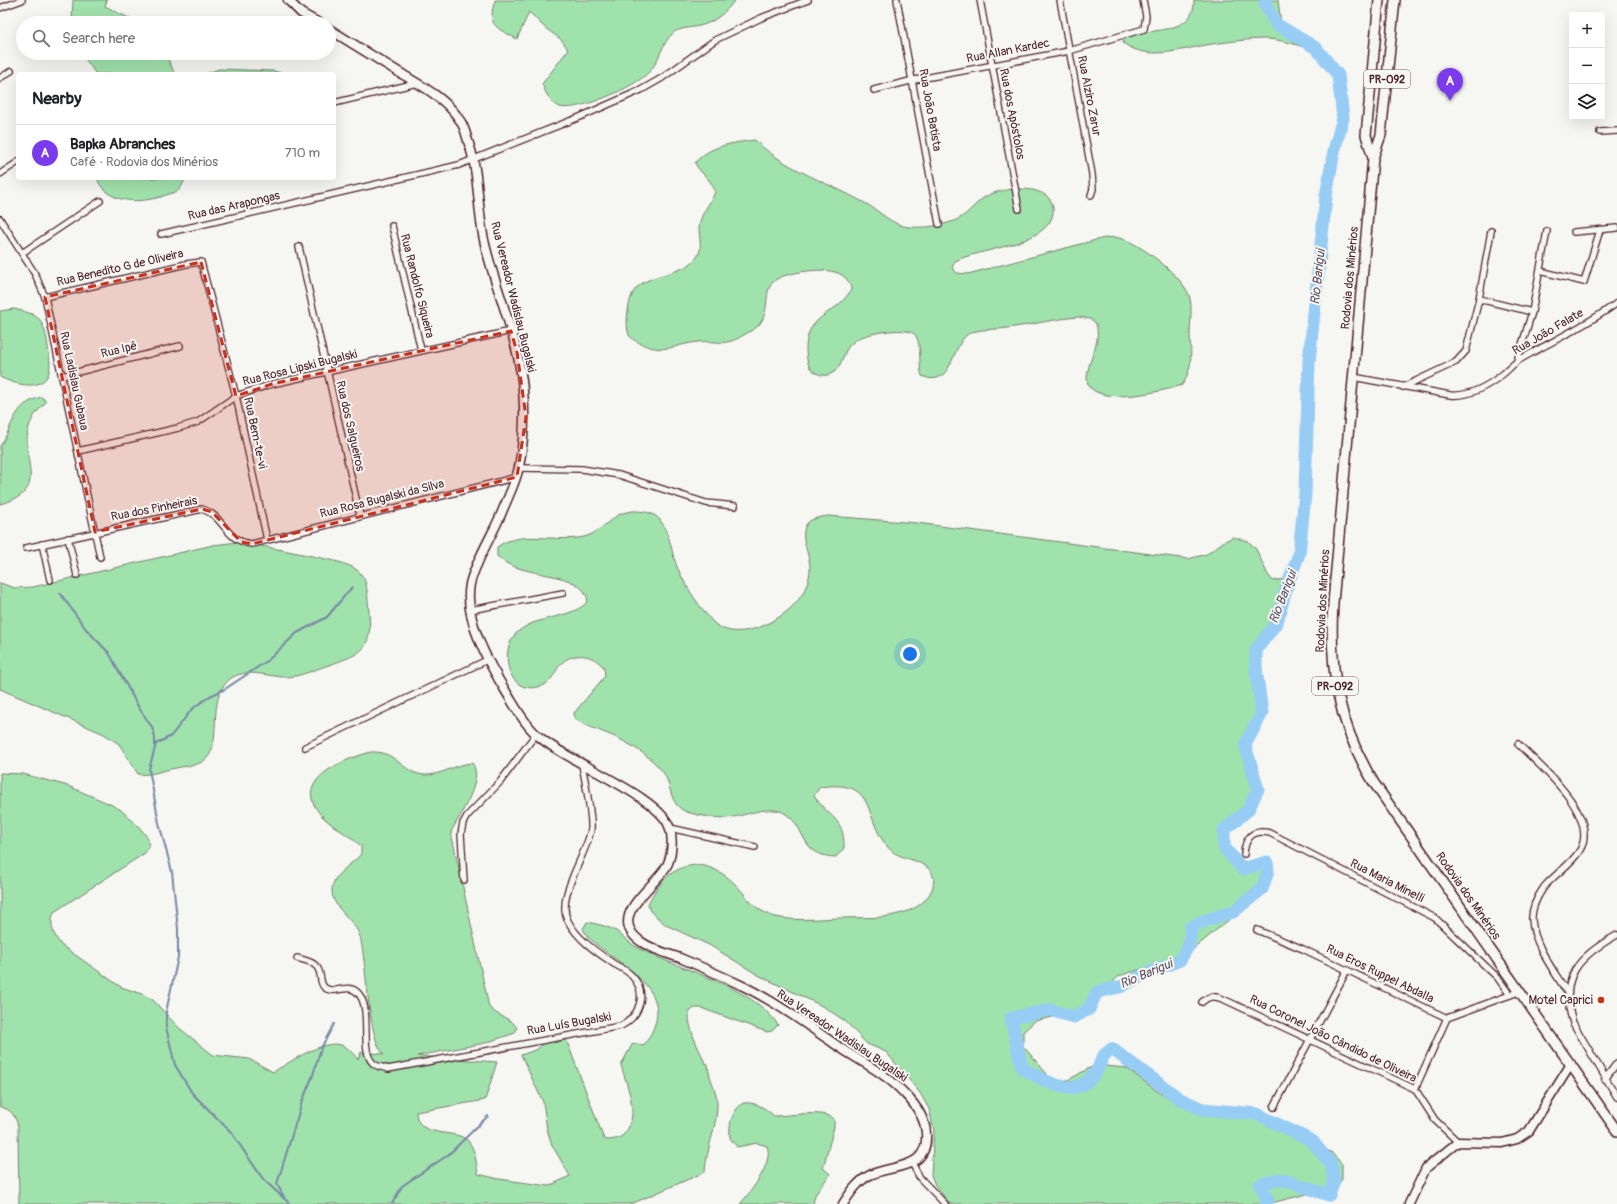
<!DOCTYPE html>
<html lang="en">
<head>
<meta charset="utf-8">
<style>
  body { margin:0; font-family:Pangolin,sans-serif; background:#f6f6f6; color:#202124 }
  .controls { position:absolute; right:12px; top:12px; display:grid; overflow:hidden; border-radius:4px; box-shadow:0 4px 16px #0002 }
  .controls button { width:36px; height:36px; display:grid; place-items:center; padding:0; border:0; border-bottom:1px solid #e0e0e0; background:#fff; color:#202124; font:20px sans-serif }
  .you { position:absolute; left:910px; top:654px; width:14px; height:14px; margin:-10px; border:3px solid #fff; border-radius:50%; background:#1a73e8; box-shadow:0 0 0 6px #1a73e833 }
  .badge { display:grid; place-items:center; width:26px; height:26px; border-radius:50%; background:#7c3aed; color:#fff; font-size:13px; font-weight:700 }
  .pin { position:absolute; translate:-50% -33px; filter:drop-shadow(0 1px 2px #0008) }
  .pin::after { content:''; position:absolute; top:21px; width:14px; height:12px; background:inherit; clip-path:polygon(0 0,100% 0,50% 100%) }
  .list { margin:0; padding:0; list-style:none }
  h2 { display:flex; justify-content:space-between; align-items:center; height:52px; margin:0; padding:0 16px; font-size:17px }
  h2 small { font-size:13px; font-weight:400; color:#757577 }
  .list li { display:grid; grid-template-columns:26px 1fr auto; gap:12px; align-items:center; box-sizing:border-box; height:56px; padding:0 16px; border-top:1px solid #e0e0e0 }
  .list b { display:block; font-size:15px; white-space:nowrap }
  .list p { margin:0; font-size:13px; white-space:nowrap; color:#757577 }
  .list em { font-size:13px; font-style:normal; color:#757577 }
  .icon { flex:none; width:22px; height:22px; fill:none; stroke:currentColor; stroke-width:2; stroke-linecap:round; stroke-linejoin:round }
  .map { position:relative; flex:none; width:1617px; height:1204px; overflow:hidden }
  .search { position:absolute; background:#fff; box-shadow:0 4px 16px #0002; left:16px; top:16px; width:320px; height:44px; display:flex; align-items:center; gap:10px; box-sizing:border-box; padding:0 14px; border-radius:22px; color:#757577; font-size:15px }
  .panel { position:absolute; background:#fff; box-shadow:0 4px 16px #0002; left:16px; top:72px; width:320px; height:108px; border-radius:4px }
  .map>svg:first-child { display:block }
</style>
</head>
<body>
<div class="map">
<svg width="1617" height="1204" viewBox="0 0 1617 1204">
  <rect width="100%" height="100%" fill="#f6f6f2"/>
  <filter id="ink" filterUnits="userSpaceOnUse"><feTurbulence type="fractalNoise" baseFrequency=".025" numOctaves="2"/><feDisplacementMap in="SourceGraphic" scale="8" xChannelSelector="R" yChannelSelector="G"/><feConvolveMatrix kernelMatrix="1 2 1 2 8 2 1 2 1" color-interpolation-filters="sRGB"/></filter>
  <g filter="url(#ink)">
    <g fill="#a0e2ac" stroke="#75806c">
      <path d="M73,0H107L105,6L118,13L141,23H72Z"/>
      <path d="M495,0H735C726,12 714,23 699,26C691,28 679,28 673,33C661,44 660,61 649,72C637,86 579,112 560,107C550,104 546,93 542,84L568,50C562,38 557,37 548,30C541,25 536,18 529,12L517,39C495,27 487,26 495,0Z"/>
      <path d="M1194,0H1278L1281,24L1322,49L1324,52C1304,49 1289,40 1267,39C1247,39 1226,42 1206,45C1179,50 1147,61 1123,43L1125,38C1147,27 1196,36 1194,0Z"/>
      <path d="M81,53H165L175,74H96Z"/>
      <path d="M219,69L273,71L287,74H205Z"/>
      <path d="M755,140C783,169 835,185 870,206C881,213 890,222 903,226C911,228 919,227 927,227C935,226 946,224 954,221C967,216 973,205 985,197C1002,186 1057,182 1053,213C1049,245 978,249 955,261L952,268L957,273L968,274L1092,241C1101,239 1110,236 1119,238C1138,241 1183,277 1189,295C1193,307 1190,322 1190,335C1191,354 1193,369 1182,385C1166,391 1088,409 1087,379C1087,362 1100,345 1097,328C1096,318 1085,318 1077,317C1054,319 1031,325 1008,328C996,330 979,328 968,334C951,345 953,390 922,376C918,363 922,347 916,336C911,325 867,333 857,339C855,340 851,344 849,346C841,356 842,371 828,375C823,376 815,374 811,369C807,364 806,355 806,349C806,315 835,315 849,293C852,289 851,287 849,283C841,265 807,270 791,274C755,281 775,305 759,325C756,328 751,331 747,333C724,348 721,340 698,342C676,344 667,354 644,345C638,342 632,340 629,335C625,326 628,304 632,295C641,272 684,277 697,257C703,249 699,238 699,228C700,213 710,205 715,192C713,180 700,174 695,163C709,145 734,143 755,140Z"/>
      <path d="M97,178H186C184,181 182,186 180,189C177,192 172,193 169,194C147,203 107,207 97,178Z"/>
      <path d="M14,309C23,311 34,313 40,320C45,328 47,338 48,347C49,355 51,364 49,372C43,393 13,384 0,377V311Z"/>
      <path d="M42,397L46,402C38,410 32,417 29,427C19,462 52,491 0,504V446C14,426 12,404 42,397Z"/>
      <path d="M632,511C642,511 654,512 660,520C671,534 671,554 678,569C686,587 700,608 713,622C738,648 797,615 806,586C810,577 811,569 809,560C807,549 801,537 805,527C808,518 821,517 829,516L917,523L1188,559L1207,554L1223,542L1233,537L1248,541L1256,549L1268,575L1273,581L1284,579L1291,570L1286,614L1265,638L1260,654L1265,696L1247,749L1257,788L1256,805L1231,824L1228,848L1234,860L1256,863L1263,867L1261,882L1254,899L1186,955L1119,976L1083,1010L1035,1021L1023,1032V1046L1053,1081L1068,1080L1095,1065L1126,1068L1161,1094L1206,1112L1281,1123L1307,1142L1331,1152L1342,1164V1179L1333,1192L1311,1193L1267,1204H950L935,1185L931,1175L934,1131L929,1109L920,1093L886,1052L867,1044L845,1021L824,1007L758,975L711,946L666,925L650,911L648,904C667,863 702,851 736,885C745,894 751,905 762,911C766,913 771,916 776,917C798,922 823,918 845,918C861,917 879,919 894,915C904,913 916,909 924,901C933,892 940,875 925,866C912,857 896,859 886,845C862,813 877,779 820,787L814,795C827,818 845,816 844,848L836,857C799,856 808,829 786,814C770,803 744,817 726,818C715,818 701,816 690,813C668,807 673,787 663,772C651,756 626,741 608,734C596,729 586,726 575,719L574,713L605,676L604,667C601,665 597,660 592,658C581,653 566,656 559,666C555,672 551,682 544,685C518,696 504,673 508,650C514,617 556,621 578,609C582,607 585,604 588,601C583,568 519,580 497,556V547C521,529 556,543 584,537C598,534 608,520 620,514C624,512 629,512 632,511Z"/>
      <path d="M238,542C263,546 288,551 312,556C325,559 339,561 350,566C357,569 362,574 365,581C368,591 368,603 369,613C373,653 359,654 326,666C314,670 299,677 286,677C267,677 246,667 230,679C204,699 226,749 202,762C194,766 185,766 176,768C163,770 151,776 138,774L119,744L104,734L0,689V583L15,588L33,587L213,545Z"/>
      <path d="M371,752C375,752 379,752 383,753C399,758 407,774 424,775C441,776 455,764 472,763C485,779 459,816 451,832L489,1007C497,1017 511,1017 517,1028L515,1033L485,1043L417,1056L497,1062L485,1100L416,1112C417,1140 457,1128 468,1141C476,1150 476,1163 478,1174L499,1179L549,1186L570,1176L552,1145L547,1129L543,1102L521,1055L538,1049L544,1041L552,1040L555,1043L566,1039L604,1139C609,1141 618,1139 622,1136C642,1118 627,1087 621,1065L633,1043L643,1046C685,991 622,969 588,937L583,929L587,922C597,924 607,926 616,931C624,937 631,945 640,949C680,970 753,986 778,1025L772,1031L767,1032L701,1008H694L689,1013C688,1030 699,1048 705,1063L708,1064C708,1078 717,1089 717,1103C718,1124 706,1149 705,1172L631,1204H19L18,1126C15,1115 11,1109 0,1107V773L23,774L68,786L110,804L121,810L140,828L148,838L149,845L145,853L54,912C49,925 53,934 61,945L121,987L142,994L153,1000L178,1027L213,1055L249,1059L273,1072C289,1063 323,1039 341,1045C348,1047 353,1054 358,1059L361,1052L384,1054C367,1040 367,961 360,937C355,919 332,909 332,891C332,873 351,866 361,854V846C350,835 335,829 324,818C287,782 341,760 371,752Z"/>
      <path d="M743,1103C756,1102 764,1107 774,1116C788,1116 824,1109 834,1119V1127L823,1168L830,1174L815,1195L813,1204H740C751,1192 774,1162 767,1146L757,1143L737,1147L730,1138C729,1124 731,1112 743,1103Z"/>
    </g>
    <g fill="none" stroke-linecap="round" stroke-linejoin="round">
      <g stroke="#7887a4" stroke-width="2">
        <path d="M60,593L86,629L109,653L139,708L152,727L155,737V748L149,769L159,823L172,872L178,929V957L166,1012V1027L175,1065L192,1093L231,1132L263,1179L290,1204"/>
        <path d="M156,744L171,736L192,709L210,696L225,689L267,661L297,633L327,617L352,587"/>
        <path d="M284,1197L277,1184L302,1102L313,1075L321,1048L334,1024"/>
        <path d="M392,1204L402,1186L448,1155L488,1116"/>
      </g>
      <path stroke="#97ccf5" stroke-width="13" d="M1266,1204L1268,1200L1260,1185L1280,1179L1329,1195L1334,1181L1331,1164L1312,1141L1257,1114L1202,1109L1180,1099L1112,1049C1097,1059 1104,1061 1095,1073C1075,1102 1044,1080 1022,1068L1011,1018L1050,1010L1074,1017L1089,1009L1097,992L1120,987L1145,974L1180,960L1189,945L1191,927L1209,919L1233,912L1262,889L1268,871L1267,862L1242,869L1224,847V830L1248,810L1258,789L1245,745L1262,713L1256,669V650L1277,622L1286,589L1299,554L1305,494L1309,361L1326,196L1334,151L1343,118L1338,75L1316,48L1276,24L1265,4L1266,0"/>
      <g stroke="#4a1f2b" stroke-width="8">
        <g id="street">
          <path d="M897,0L939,224"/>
          <path d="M980,0L1019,209"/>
          <path d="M1060,0L1092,174L1093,189L1091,195"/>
          <path d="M0,8L22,0"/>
          <path d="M0,78L11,71"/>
          <path d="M874,90L914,80L1069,51L1144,29L1146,16L1143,0"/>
          <path d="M334,103L417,83"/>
          <path d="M1600,132L1617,131"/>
          <path d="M0,174L18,162"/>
          <path d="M0,219L35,274L45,297L100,557"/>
          <path d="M392,226L421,350"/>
          <path d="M1574,232L1617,228"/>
          <path d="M161,234L459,165L580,117L641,90L662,78L715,40L761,18L808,0"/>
          <path d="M299,247L360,516"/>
          <path d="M22,253L100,201"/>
          <path d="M1540,271L1584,282L1600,230"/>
          <path d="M45,297L186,264L201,262L236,396L267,540"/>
          <path d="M1479,299L1532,312"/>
          <path d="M1517,361L1532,312L1547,231"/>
          <path d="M62,376L180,346"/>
          <path d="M1353,377L1450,395C1469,397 1488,386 1503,374C1508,370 1513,364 1519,360C1552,341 1586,326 1617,303"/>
          <path d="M1403,387L1456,362L1466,351L1479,299L1491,231"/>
          <path d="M78,451L178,428L198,422L236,396L272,384L511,331"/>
          <path d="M519,468L582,469L619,475L706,503L735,506"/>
          <path d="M68,538L77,575"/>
          <path d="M42,544L50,580"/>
          <path d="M26,548L202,509C225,516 224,541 252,544L517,477"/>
          <path d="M470,610L563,593"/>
          <path d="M1518,744C1540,766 1600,815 1580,850C1572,864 1555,874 1544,887C1537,897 1531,908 1532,920C1534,946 1555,972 1568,994"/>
          <path d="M305,747L487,660"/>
          <path d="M670,828L755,847"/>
          <path d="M1244,854C1245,837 1253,829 1270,833L1435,918L1497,977L1510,995"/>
          <path d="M464,880L461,834L463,823L467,816L500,782L536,734"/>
          <path d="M1257,930L1303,949L1447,1018"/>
          <path d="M1617,935C1579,956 1558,977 1573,1023L1617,1097"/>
          <path d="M297,958C303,960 312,961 316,966C323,972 318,983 325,988C335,995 347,983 357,992C374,1007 358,1052 374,1064C377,1067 384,1067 388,1069L621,1026C640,1016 648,993 632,976C628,971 620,967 614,964C597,952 578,940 568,921C555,897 587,855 591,829C592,816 585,780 582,765"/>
          <path d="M1202,1002C1210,995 1214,996 1223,999L1415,1089L1435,1120L1458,1142"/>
          <path d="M1605,1079L1617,1063"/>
          <path d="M1415,1089L1447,1018L1521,991"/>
          <path d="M1274,1107L1347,970"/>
          <path d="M912,1163L920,1178L945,1204"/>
        </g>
      </g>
      <g stroke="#4a1f2b" stroke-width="11">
        <g id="secondary">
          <path d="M288,0L301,13L319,23"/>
          <path d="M329,29C352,43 374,57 397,71C418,84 445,97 459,119C464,125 466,134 468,141C479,171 477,203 483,235C491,276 509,315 518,357C526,394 526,430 519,467C516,482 508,497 502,512C493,534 475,562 470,584C463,619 490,666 508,695C516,708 524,723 535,733C563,761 662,796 670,829C673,839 672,858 666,867C652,890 604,918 643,943C654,950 668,954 680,958C702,967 724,977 745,987C779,1004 809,1026 839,1047C860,1061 887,1074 904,1093C915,1104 925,1117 926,1133C929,1171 893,1164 870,1175C858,1181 850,1193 843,1204"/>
          <path d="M1409,1204L1426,1168L1458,1142L1502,1143L1517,1139L1529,1131L1571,1064"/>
        </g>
      </g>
      <g stroke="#4a1f2b" stroke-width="12">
        <g id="primary">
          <path d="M1395,0L1381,135L1373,158L1333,603C1329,671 1338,724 1374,783L1617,1131"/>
          <path d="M1373,158L1366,135L1379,0"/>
        </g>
      </g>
      <use href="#street" stroke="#f6f6f2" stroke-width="5.5"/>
      <use href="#secondary" stroke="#f6f6f2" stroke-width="8"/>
      <use href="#primary" stroke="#f6f6f2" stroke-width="9"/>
    </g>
  </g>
  <path fill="#c8321e" fill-opacity="0.2" stroke="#c8321e" stroke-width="3" stroke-dasharray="8 5" stroke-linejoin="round" d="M201,262L236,396L272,384L511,331L517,352L526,417L517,477L252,544L241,542L212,512L202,509L95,532L45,297Z"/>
  <circle fill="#c8321e" stroke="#f6f6f2" stroke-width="1.5" cx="1601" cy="1000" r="4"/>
  <g text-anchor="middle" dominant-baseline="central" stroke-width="4" stroke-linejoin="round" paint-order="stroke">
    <g fill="#f6f6f2" stroke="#7e6067" stroke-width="1">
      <rect x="1364" y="70" width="46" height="18" rx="3"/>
      <rect x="1312" y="677" width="46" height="18" rx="3"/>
    </g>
    <g font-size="11" font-weight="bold" fill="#4a1f2b">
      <text x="1387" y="79">PR-092</text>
      <text x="1335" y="686">PR-092</text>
    </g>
    <g font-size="12" fill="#4a1f2b" stroke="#f6f6f2">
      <text transform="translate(1008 51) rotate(-11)">Rua Allan Kardec</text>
      <text transform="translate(1089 96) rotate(79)">Rua Alziro Zarur</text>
      <text transform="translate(930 110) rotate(80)">Rua João Batista</text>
      <text transform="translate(1012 114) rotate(79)">Rua dos Apóstolos</text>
      <text transform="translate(234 206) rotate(-13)">Rua das Arapongas</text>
      <text transform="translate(120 268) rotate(-13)">Rua Benedito G de Oliveira</text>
      <text transform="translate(1350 278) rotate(-85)">Rodovia dos Minérios</text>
      <text transform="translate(417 286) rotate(76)">Rua Randolfo Siqueira</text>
      <text transform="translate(513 297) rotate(76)">Rua Vereador Wadislau Bugalski</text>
      <text transform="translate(1548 332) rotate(-30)">Rua João Falate</text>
      <text transform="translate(119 350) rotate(-14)">Rua Ipê</text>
      <text transform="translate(300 368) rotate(-14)">Rua Rosa Lipski Bugalski</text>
      <text transform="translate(74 381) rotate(78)">Rua Ladislau Gubaua</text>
      <text transform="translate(350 426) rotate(77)">Rua dos Salgueiros</text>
      <text transform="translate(255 433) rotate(78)">Rua Bem-te-vi</text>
      <text transform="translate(382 499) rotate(-14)">Rua Rosa Bugalski da Silva</text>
      <text transform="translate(154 509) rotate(-11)">Rua dos Pinheirais</text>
      <text transform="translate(1323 601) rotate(-87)">Rodovia dos Minérios</text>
      <text transform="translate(1387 881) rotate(27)">Rua Maria Minelli</text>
      <text transform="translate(1468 896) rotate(55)">Rodovia dos Minérios</text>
      <text transform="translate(1380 974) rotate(26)">Rua Eros Ruppel Abdalla</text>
      <text transform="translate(569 1024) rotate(-10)">Rua Luís Bugalski</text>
      <text transform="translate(842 1036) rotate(34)">Rua Vereador Wadislau Bugalski</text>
      <text transform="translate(1333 1039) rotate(26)">Rua Coronel João Cândido de Oliveira</text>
    </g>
    <g font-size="12" fill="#4a1f2b" stroke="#f6f6f2" text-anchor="end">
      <text x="1593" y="1000">Motel Caprici</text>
    </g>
    <g font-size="13" font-style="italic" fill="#615368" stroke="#f6f6f2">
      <text transform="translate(1318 277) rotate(-84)">Rio Barigui</text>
      <text transform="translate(1283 597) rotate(-69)">Rio Barigui</text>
      <text transform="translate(1146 974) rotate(-23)">Rio Barigui</text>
    </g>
  </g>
</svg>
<div class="controls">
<button>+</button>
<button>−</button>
<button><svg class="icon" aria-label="layers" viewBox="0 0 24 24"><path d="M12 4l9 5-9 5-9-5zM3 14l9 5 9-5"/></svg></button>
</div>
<div class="you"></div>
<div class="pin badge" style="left:1450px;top:101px">A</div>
<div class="search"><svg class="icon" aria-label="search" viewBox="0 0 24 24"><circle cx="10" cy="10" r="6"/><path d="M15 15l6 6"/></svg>Search here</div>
<section class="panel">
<h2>Nearby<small></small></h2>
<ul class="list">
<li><span class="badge">A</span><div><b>Bapka Abranches</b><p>Café · Rodovia dos Minérios</p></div><em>710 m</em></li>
</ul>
</section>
</div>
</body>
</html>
